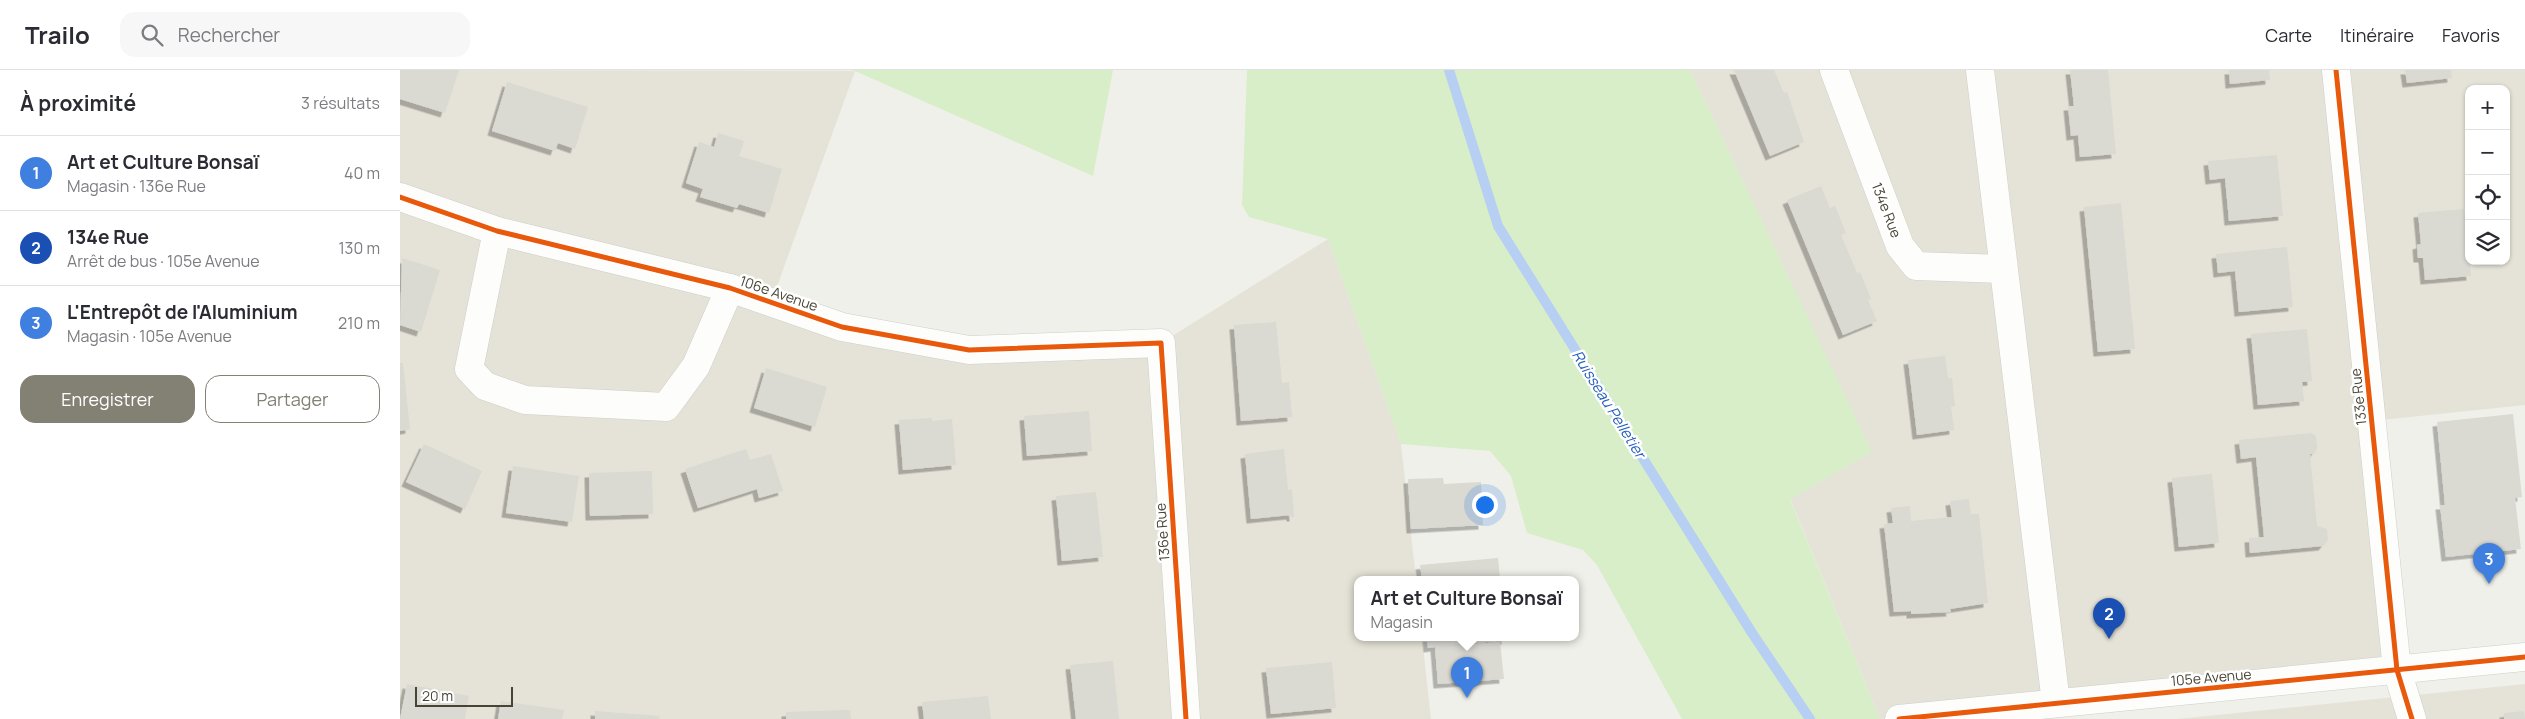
<!DOCTYPE html>
<html lang="fr">
<head>
<meta charset="utf-8">
<style>
  body { margin:0; font-family:Manrope,sans-serif; background:#f7f7f7; color:#2b2b33 }
  .controls { position:absolute; right:15px; top:15px; display:grid; overflow:hidden; border-radius:10px; box-shadow:0 1px 4px #0004 }
  .controls button { width:45px; height:45px; display:grid; place-items:center; padding:0; border:0; border-bottom:1px solid #e1e1e2; background:#fff; color:#2b2b33; font:25px sans-serif }
  .scale { position:absolute; left:15px; bottom:12px; width:98px; box-sizing:border-box; padding-left:5px; border:2px solid #484435; border-top:0; font-size:14px; line-height:18px; white-space:nowrap; color:#484435; -webkit-text-stroke:4px #fff; paint-order:stroke }
  .you { position:absolute; left:1084px; top:434px; width:18px; height:18px; margin:-12px; border:4px solid #fff; border-radius:50%; background:#1a73e8; box-shadow:0 0 0 8px #1a73e833 }
  .badge { display:grid; place-items:center; width:32px; height:32px; border-radius:50%; background:#838074; color:#fff; font-size:16px; font-weight:700 }
  .pin { position:absolute; translate:-50% -41px; filter:drop-shadow(0 1px 2px #0008) }
  .pin::after { content:''; position:absolute; top:26px; width:18px; height:15px; background:inherit; clip-path:polygon(0 0,100% 0,50% 100%) }
  .popup { position:absolute; left:954px; top:506px; width:225px; height:65px; box-sizing:border-box; display:grid; place-content:center; border-radius:10px; background:#fff; filter:drop-shadow(0 1px 4px #0005); font-size:16px; white-space:nowrap; color:#7c7c81 }
  .popup b { font-size:19px; color:#2b2b33 }
  .popup::after { content:''; position:absolute; left:50%; top:100%; margin-left:-10px; border:10px solid transparent; border-top-color:#fff }
  .list { margin:0; padding:0; list-style:none }
  h2 { display:flex; justify-content:space-between; align-items:center; height:65px; margin:0; padding:0 20px; font-size:21px }
  h2 small { font-size:16px; font-weight:400; color:#7c7c81 }
  .list li { display:grid; grid-template-columns:32px 1fr auto; gap:15px; align-items:center; box-sizing:border-box; height:75px; padding:0 20px; border-top:1px solid #e1e1e2 }
  .list b { display:block; font-size:19px; white-space:nowrap }
  .list p { margin:0; font-size:16px; white-space:nowrap; color:#7c7c81 }
  .list em { font-size:16px; font-style:normal; color:#7c7c81 }
  .actions { display:flex; gap:10px; padding:15px 20px }
  .actions a { flex:1; padding:11px 0; border:1px solid #838074; border-radius:15px; text-align:center; font-size:18px; color:#838074 }
  .actions .main { background:#838074; color:#fff }
  .icon { flex:none; width:28px; height:28px; fill:none; stroke:currentColor; stroke-width:2; stroke-linecap:round; stroke-linejoin:round }
  .map { position:relative; flex:none; width:2125px; height:649px; overflow:hidden }
  header { display:flex; align-items:center; gap:30px; box-sizing:border-box; height:70px; padding:0 25px; background:#fff; border-bottom:1px solid #e1e1e2 }
  header strong { font-size:24px }
  nav { display:flex; gap:28px; margin-inline-start:auto; font-size:18px }
  .search { width:350px; height:45px; background:#f7f7f7; display:flex; align-items:center; gap:12px; box-sizing:border-box; padding:0 18px; border-radius:15px; color:#7c7c81; font-size:19px }
  main { display:flex }
  aside { flex:1; background:#fff }
  .map>svg:first-child { display:block }
</style>
</head>
<body>
<header>
<strong>Trailo</strong>
<div class="search"><svg class="icon" aria-label="search" viewBox="0 0 24 24"><circle cx="10" cy="10" r="6"/><path d="M15 15l6 6"/></svg>Rechercher</div>
<nav><a>Carte</a><a>Itinéraire</a><a>Favoris</a></nav>
</header>
<main>
<aside>
<h2>À proximité<small>3 résultats</small></h2>
<ul class="list">
<li><span class="badge" style="background:#3f7fe0">1</span><div><b>Art et Culture Bonsaï</b><p>Magasin · 136e Rue</p></div><em>40 m</em></li>
<li><span class="badge" style="background:#1a4fb4">2</span><div><b>134e Rue</b><p>Arrêt de bus · 105e Avenue</p></div><em>130 m</em></li>
<li><span class="badge" style="background:#3f7fe0">3</span><div><b>L'Entrepôt de l'Aluminium</b><p>Magasin · 105e Avenue</p></div><em>210 m</em></li>
</ul>
<div class="actions"><a class="main">Enregistrer</a><a>Partager</a></div>
</aside>
<div class="map">
<svg width="2125" height="649" viewBox="0 0 2125 649">
  <defs>
    <filter id="shadow"><feDropShadow dx="-4.5" dy="4.5" stdDeviation="0" flood-color="#0004"/></filter>
  </defs>
  <rect width="100%" height="100%" fill="#f0f0ea"/>
  <g fill="#e5e3d7" fill-rule="evenodd">
    <path d="M0,0L455,1L371,233L569,280L761,273L928,169L1001,374L1016,509H958V567H1022L1031,649H0Z"/>
    <path d="M1290,0H2125V335L1972,351L1997,600L1480,649L1390,428L1471,382ZM2069,19H2106V191H2069Z"/>
    <path d="M2125,614V649H1777Z"/>
  </g>
  <g fill="#d7eec8">
    <path d="M451,0H713L693,106L455,1Z"/>
    <path d="M847,0H1290L1472,382L1390,429L1480,649H1282L1197,495L1183,480L1127,463L1111,406L1090,381L1001,374L928,169L849,147L842,135Z"/>
  </g>
  <g fill="none" stroke-linecap="round" stroke-linejoin="round">
    <path stroke="#b7cff2" stroke-width="10" d="M1049,0L1098,156L1352,563L1410,649"/>
  </g>
  <g fill="#dad9d2" filter="url(#shadow)">
    <path d="M0,0H59L45,43L0,29Z"/>
    <path d="M1334,0H1374L1384,23L1387,22L1404,72L1370,86Z"/>
    <path d="M1670,0H1708L1716,84L1680,87L1678,65L1671,66L1668,36H1674Z"/>
    <path d="M1829,0H1869L1870,10L1830,14Z"/>
    <path d="M2005,0H2051L2052,8L2007,13Z"/>
    <path d="M107,12L188,37L175,79L158,73L155,81L92,61Z"/>
    <path d="M318,63L344,71L339,86L382,99L369,143L339,134L337,138L300,127L303,119L286,113L299,72L314,77Z"/>
    <path d="M1877,85L1883,146L1829,151L1825,108L1810,110L1808,91Z"/>
    <path d="M1421,116L1430,138L1435,136L1446,163L1441,165L1457,203L1460,202L1471,229L1468,230L1477,251L1443,265L1387,130Z"/>
    <path d="M1721,133L1735,279L1698,282L1684,137Z"/>
    <path d="M2064,139L2071,206L2025,210L2023,188H2018L2017,175L2021,174L2018,143Z"/>
    <path d="M1887,177L1893,237L1839,242L1835,201L1818,203L1816,184Z"/>
    <path d="M2,188L40,200L21,262L0,255Z"/>
    <path d="M876,252L882,313L889,312L892,347L841,351L834,255Z"/>
    <path d="M1907,259L1912,311L1902,312L1904,331L1858,335L1851,264Z"/>
    <path d="M1545,286L1548,308H1552L1555,336L1551,337L1554,360L1517,365L1508,290Z"/>
    <path d="M0,293H3L10,359L0,361Z"/>
    <path d="M366,298L427,317L415,357L354,338Z"/>
    <path d="M689,341L692,381L627,386L624,346Z"/>
    <path d="M2113,344L2122,427L2115,428L2121,479L2046,487L2040,435H2045L2037,352Z"/>
    <path d="M532,348V351L552,349L556,395L503,400L499,350Z"/>
    <path d="M1911,363L1916,366L1917,379L1914,384H1910L1917,456L1927,459L1928,470L1923,476L1850,483L1849,468L1864,467L1856,387L1841,389L1839,370Z"/>
    <path d="M24,374L82,401L65,439L6,412Z"/>
    <path d="M346,379L350,390L371,384L383,421L359,428L357,419L298,438L285,399Z"/>
    <path d="M884,379L888,420L892,419L894,447H891V445L851,449L845,384Z"/>
    <path d="M113,396L179,406L172,452L106,443Z"/>
    <path d="M252,401L253,444L190,446L189,403Z"/>
    <path d="M1812,404L1819,473L1779,477L1772,408Z"/>
    <path d="M1043,408L1044,414L1081,412L1083,455L1011,459L1008,409Z"/>
    <path d="M696,422L703,487L662,491L656,426Z"/>
    <path d="M1569,429L1571,444H1579L1588,533L1550,539L1551,542L1511,544V541L1494,542L1484,454L1493,453L1491,438L1510,436L1511,451L1552,447L1550,431Z"/>
    <path d="M1098,488L1100,509H1022L1020,495Z"/>
    <path d="M1027,567H1106V570L1037,577L1100,572L1104,609L1038,614L1035,577L1028,578Z"/>
    <path d="M713,591L719,649H676L670,595Z"/>
    <path d="M932,592L936,638L871,644L866,598Z"/>
    <path d="M7,614L69,626L65,649H0Z"/>
    <path d="M588,626L591,649H524L522,632Z"/>
    <path d="M101,631L164,640L162,649H98Z"/>
    <path d="M450,640L451,649H386V642Z"/>
    <path d="M195,641L260,646L259,649H195Z"/>
    <path d="M2124,641L2125,649H2104V643Z"/>
  </g>
  <g fill="none" stroke-linecap="round" stroke-linejoin="round">
    <g stroke="#cfcec7" stroke-width="29">
      <g id="minor">
        <path d="M1434,0L1500,176L1516,196L1602,199"/>
        <path d="M1580,0L1656,633"/>
        <path d="M1936,0L1997,600L2012,649"/>
        <path d="M0,127L97,161L330,218L442,257L569,280L761,273L786,649"/>
        <path d="M97,161L69,299L85,316L125,330L266,337L296,296L330,218"/>
      </g>
    </g>
    <g stroke="#cfcec7" stroke-width="29">
      <path id="tertiary" d="M1499,649L2125,587"/>
    </g>
    <use href="#minor" stroke="#fdfdfc" stroke-width="28"/>
    <use href="#tertiary" stroke="#fdfdfc" stroke-width="28"/>
    <g stroke="#fff" stroke-width="8">
      <g id="cycleway">
        <path d="M1936,0L1997,600L2012,649"/>
        <path d="M0,127L97,161L330,218L442,257L569,280L761,273L786,649"/>
        <path d="M1499,649L2125,587"/>
      </g>
    </g>
    <use href="#cycleway" stroke="#e8590c" stroke-width="5"/>
  </g>
  <g text-anchor="middle" dominant-baseline="central" stroke-width="5" stroke-linejoin="round" paint-order="stroke">
    <g font-size="14" fill="#484435" stroke="#fff">
      <text transform="translate(1487 140) rotate(69)">134e Rue</text>
      <text transform="translate(379 223) rotate(19)">106e Avenue</text>
      <text transform="translate(1958 327) rotate(-96)">133e Rue</text>
      <text transform="translate(762 462) rotate(-94)">136e Rue</text>
      <text transform="translate(1811 607) rotate(-5)">105e Avenue</text>
    </g>
    <g font-size="15" font-style="italic" fill="#255fbd" stroke="#fff">
      <text transform="translate(1209 334) rotate(58)">Ruisseau Pelletier</text>
    </g>
  </g>
</svg>
<div class="controls">
<button>+</button>
<button>−</button>
<button><svg class="icon" aria-label="locate" viewBox="0 0 24 24"><circle cx="12" cy="12" r="6"/><path d="M12 2v4M12 18v4M2 12h4M18 12h4"/></svg></button>
<button><svg class="icon" aria-label="layers" viewBox="0 0 24 24"><path d="M12 4l9 5-9 5-9-5zM3 14l9 5 9-5"/></svg></button>
</div>
<div class="scale">20 m</div>
<div class="you"></div>
<div class="pin badge" style="left:1067px;top:628px;background:#3f7fe0">1</div>
<div class="popup"><b>Art et Culture Bonsaï</b>Magasin</div>
<div class="pin badge" style="left:1709px;top:569px;background:#1a4fb4">2</div>
<div class="pin badge" style="left:2089px;top:514px;background:#3f7fe0">3</div>
</div>
</main>
</body>
</html>
